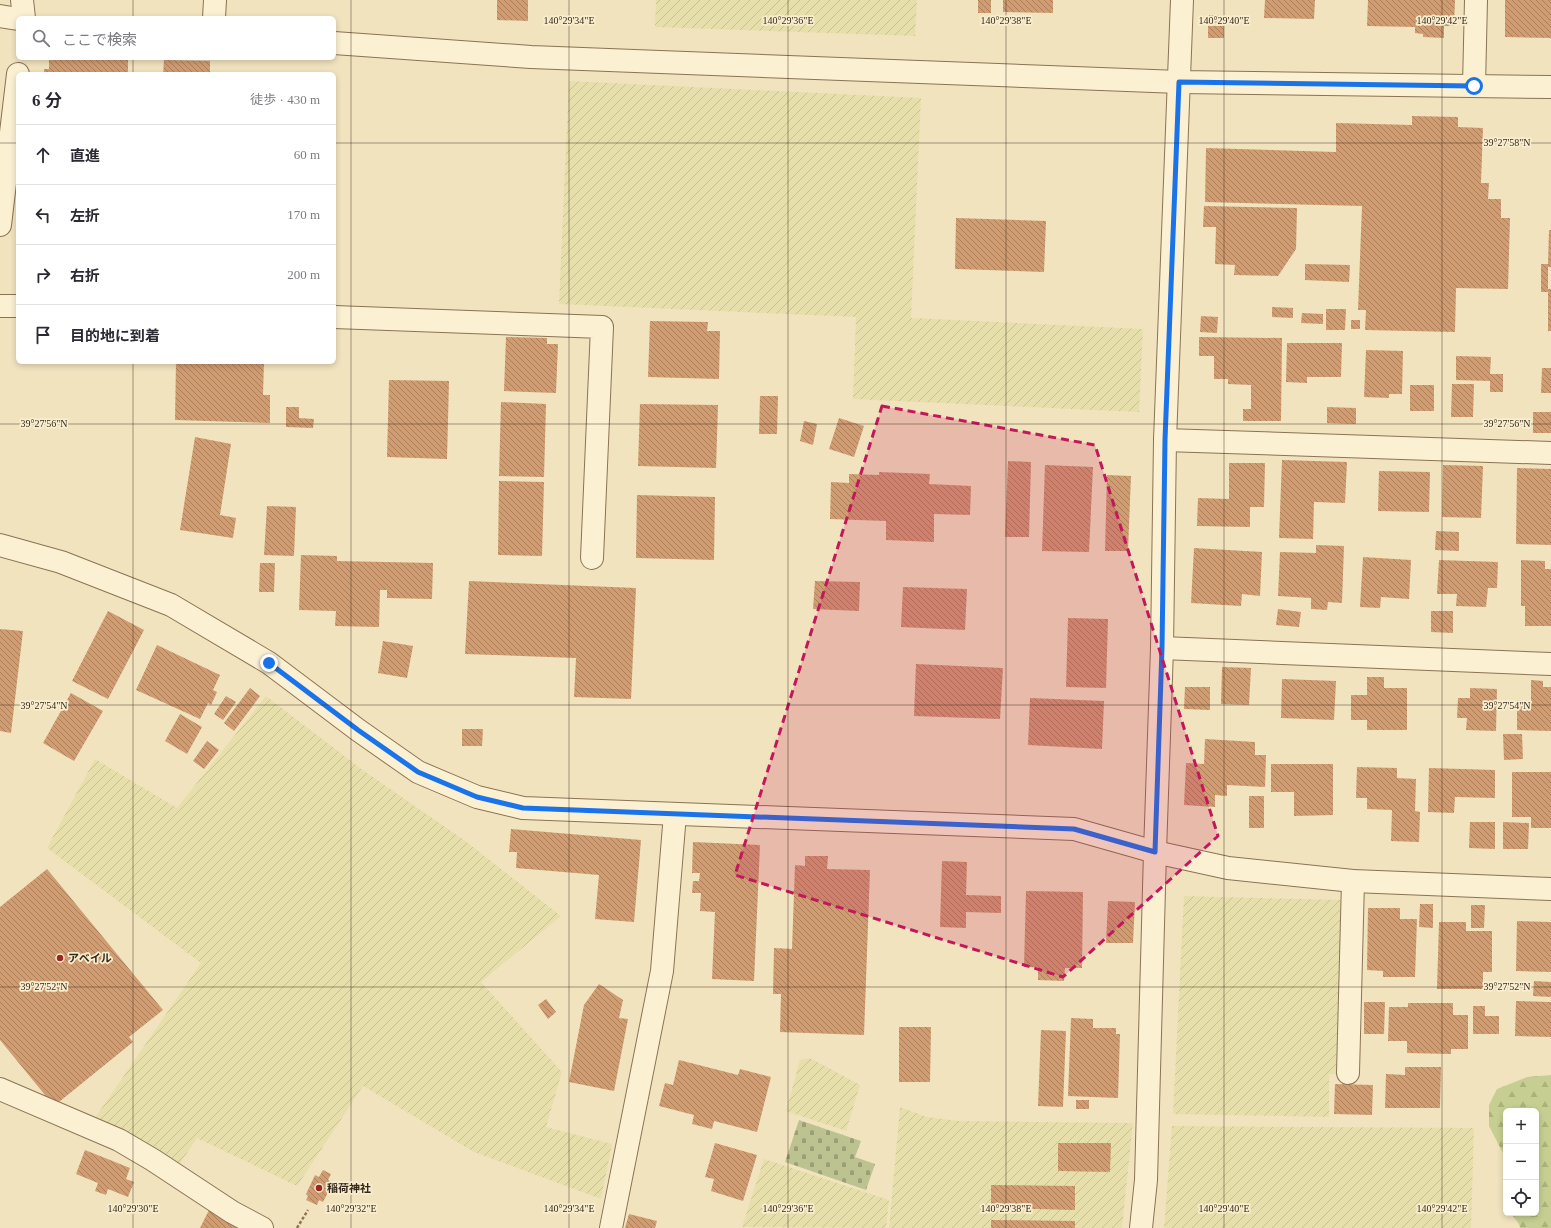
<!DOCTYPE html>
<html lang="ja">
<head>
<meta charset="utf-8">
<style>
  body { margin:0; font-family:"Times New Roman","Noto Sans JP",serif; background:#f2f2f3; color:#2b2b33 }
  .controls { position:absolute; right:12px; bottom:12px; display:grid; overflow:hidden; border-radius:6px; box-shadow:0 2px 6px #0003 }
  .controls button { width:36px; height:36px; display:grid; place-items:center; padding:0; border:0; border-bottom:1px solid #e1e1e2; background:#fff; color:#2b2b33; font:20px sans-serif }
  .stop { position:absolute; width:12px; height:12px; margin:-9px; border:3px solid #1a73e8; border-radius:50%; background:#fff }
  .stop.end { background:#1a73e8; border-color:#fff; box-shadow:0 1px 4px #0008 }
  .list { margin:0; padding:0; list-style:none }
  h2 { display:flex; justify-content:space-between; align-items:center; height:52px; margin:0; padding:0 16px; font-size:17px }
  h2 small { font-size:13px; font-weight:400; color:#7c7c81 }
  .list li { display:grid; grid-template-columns:26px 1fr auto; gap:12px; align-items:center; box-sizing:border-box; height:60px; padding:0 16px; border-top:1px solid #e1e1e2 }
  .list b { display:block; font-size:15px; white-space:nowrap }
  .list em { font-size:13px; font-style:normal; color:#7c7c81 }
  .icon { flex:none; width:22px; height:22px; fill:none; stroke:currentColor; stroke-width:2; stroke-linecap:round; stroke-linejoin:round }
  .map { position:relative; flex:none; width:1551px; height:1228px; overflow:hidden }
  .search { position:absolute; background:#fff; box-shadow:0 2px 6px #0003; left:16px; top:16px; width:320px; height:44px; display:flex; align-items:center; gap:10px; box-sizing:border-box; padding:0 14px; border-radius:6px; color:#7c7c81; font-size:15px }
  .panel { position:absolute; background:#fff; box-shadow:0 2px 6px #0003; left:16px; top:72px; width:320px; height:292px; border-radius:6px }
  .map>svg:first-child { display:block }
</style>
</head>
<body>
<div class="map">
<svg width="1551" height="1228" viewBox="0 0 1551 1228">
  <defs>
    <pattern id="farmland-furrows" width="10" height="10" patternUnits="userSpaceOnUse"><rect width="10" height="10" fill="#e7dfab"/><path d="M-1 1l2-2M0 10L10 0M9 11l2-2" fill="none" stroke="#c7c093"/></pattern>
    <pattern id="forest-firs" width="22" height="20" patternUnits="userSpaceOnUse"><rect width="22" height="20" fill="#c6cf91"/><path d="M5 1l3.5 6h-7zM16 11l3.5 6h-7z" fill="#abb27c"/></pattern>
    <pattern id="cemetery-stones" width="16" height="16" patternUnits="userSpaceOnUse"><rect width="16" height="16" fill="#bcc391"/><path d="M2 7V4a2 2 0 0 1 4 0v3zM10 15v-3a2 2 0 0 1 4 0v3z" fill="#9a9f76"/></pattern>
    <pattern id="building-back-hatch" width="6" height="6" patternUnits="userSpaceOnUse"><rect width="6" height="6" fill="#d29c71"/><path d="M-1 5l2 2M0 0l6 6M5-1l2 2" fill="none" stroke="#ab7f5c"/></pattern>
  </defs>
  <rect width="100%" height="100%" fill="#f1e3be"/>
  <g fill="url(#farmland-furrows)">
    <path d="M656,0H917L915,36L655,27Z"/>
    <path d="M569,81L921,98L911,318L1143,329L1139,412L853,399L856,317L559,304Z"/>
    <path d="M266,696L364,771L464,840L561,916L481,982L562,1072L546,1127L612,1144L601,1199L474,1152L363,1086L297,1186L197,1138L179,1165L139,1140L95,1118L201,963L47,848L95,759L177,808Z"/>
    <path d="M1184,896L1342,900L1336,1074H1329V1117L1173,1114Z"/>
    <path d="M810,1058L860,1085L846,1131L786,1111L800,1060Z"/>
    <path d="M900,1107L927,1117L959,1121L1133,1123L1122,1228H889Z"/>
    <path d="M1172,1126L1474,1128L1471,1228H1164Z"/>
    <path d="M764,1159L889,1200L886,1228L742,1227Z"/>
  </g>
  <path fill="url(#forest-firs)" d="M1551,1075V1228H1520C1520,1222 1513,1219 1512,1213H1536V1111H1506V1159L1489,1126V1105L1497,1089L1527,1077Z"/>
  <path fill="url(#cemetery-stones)" d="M799,1120L861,1141L855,1157L875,1164L866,1190L785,1162Z"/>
  <g fill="url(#building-back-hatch)">
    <path d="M497,0H528V21L497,20Z"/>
    <rect x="978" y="0" width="13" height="13"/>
    <path d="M1003,0H1053V13L1003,12Z"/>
    <path d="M1265,0H1315L1314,19L1264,18Z"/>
    <path d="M1368,0H1455L1454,26H1444V38L1423,37V34L1415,33V27L1367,26Z"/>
    <path d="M1505,0H1551V38L1505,37Z"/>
    <path d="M1209,15H1219V23L1208,22Z"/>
    <rect x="1208" y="26" width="16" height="12"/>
    <path d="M49,60H128V74H44V69H49Z"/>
    <path d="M164,60L210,61V74H163Z"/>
    <path d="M1412,116L1458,117V127L1483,128L1481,183H1489L1488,199H1501V218H1510L1508,289L1456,288L1455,332L1365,330L1366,310H1358L1362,206L1205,202L1206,148L1336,152V123L1412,125Z"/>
    <path d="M1204,206L1297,208L1296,249L1278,276L1234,275L1235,265L1215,264L1216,227H1203Z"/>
    <path d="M956,218L1046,221L1044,272L955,269Z"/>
    <path d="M1549,230H1551V267H1548V289H1551V331H1548V292H1541V264H1548Z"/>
    <path d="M1305,264L1350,265L1349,282L1305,280Z"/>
    <path d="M1272,307L1293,308V318L1272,317Z"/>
    <path d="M1326,309H1346L1345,330H1326Z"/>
    <path d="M1302,313L1323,314V324L1301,323Z"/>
    <path d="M1201,316L1218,317L1217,333L1200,332Z"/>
    <rect x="1351" y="320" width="9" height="9"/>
    <path d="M650,321L708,322L707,331H720L719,379L648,377Z"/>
    <path d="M506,337L547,338V344H558L556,393L504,391Z"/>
    <path d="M1199,337L1282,338L1281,421H1243V409H1251V385L1228,384V379H1214V356H1199Z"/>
    <path d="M1287,343H1342L1341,377H1307V383L1286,382Z"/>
    <path d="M1366,350L1403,351L1402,394H1389V398L1364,397Z"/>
    <path d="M1456,356L1491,357L1490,374H1503V392H1490V381L1456,380Z"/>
    <path d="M176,362H264L263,395H270V423L175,420Z"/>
    <path d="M1542,368H1551V393H1541Z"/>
    <path d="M389,380L449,381L447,459L387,457Z"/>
    <path d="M1452,384H1474L1473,417H1451Z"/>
    <rect x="1410" y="385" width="24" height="26"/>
    <path d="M760,396H778L777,434H759Z"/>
    <path d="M501,402L546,404L544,477L499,476Z"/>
    <path d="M640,404L718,405L716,468L638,466Z"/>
    <path d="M286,407H299V418L314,419L313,428L286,427Z"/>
    <path d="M1327,407L1356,408V424L1327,423Z"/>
    <rect x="1533" y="412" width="18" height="21"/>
    <path d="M839,418L864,426L854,457L829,449Z"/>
    <path d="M804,421L817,424L813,445L800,441Z"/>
    <path d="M195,437L231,444L220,515L236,518L233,538L180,530Z"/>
    <path d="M1282,460L1347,462L1345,503L1314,502L1313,539L1279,538Z"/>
    <path d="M1008,461L1031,462L1029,537H1005Z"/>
    <path d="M1229,463H1265L1264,507H1250V527L1197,526L1198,498L1229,499Z"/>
    <path d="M1045,465L1093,467L1089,552L1042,551Z"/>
    <path d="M1443,465L1483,466L1481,518L1442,517Z"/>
    <path d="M1517,468L1551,469V545L1516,544Z"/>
    <path d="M1379,471L1430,472L1429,512L1378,511Z"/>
    <path d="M879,472L930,474L929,484L971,486L970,515L934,514V542L886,540V521L830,519L831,482L849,483V474L879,475Z"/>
    <path d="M1107,475L1131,476L1128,551H1105Z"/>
    <path d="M499,481L544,482L542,556L498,555Z"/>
    <path d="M637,495L715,497L714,560L636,558Z"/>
    <path d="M267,506L296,507L294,556L264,555Z"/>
    <path d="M1436,531L1459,532V551L1435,550Z"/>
    <path d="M1316,545L1344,546L1342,603L1328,602L1327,610L1311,609V598L1278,596L1280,552L1316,553Z"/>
    <path d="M1194,548L1262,552L1260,596L1242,594L1241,606L1191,603Z"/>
    <path d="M301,555L337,556V561L433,563L432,599L387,598V590H380L379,627L335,626L336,611L299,610Z"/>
    <path d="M1363,557L1411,560L1409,599L1381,597L1380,608L1360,607Z"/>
    <path d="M1439,560L1498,562L1497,588H1488L1486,607L1456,606L1457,594H1437Z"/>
    <path d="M1521,560L1545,561V569H1551V626H1525V606H1521Z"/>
    <path d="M260,563H275L274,592H259Z"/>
    <path d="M469,581L636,588L631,699L574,697L576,658L465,654Z"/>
    <path d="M815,581L860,582L859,611L813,609Z"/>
    <path d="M903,587L967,589L965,630L901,627Z"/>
    <path d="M1278,609L1301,612L1299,627L1276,625Z"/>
    <path d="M108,611L144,630L108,699L72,681Z"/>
    <path d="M1431,611H1453V633L1431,632Z"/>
    <path d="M1068,618L1108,619L1106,688L1066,687Z"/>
    <path d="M0,629L23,631L11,733L0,731Z"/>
    <path d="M383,641L413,646L407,678L378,673Z"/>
    <path d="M157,645L220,675L213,690L217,692L211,705L208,703L200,719L136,690Z"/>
    <path d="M916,664L1003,668L1000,719L914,716Z"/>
    <path d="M1222,667L1251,668L1249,705L1221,704Z"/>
    <path d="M1367,677H1384V688H1407V730H1367V720H1351V695H1367Z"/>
    <path d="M1282,679L1336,681L1334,720L1281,718Z"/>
    <path d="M1531,680L1543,681V687H1551V731L1517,730V700L1531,701Z"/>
    <path d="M1185,687H1210V710L1184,709Z"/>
    <path d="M250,688L260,696L234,731L224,723Z"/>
    <path d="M1470,688L1497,689L1496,731L1466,730L1467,718H1457L1458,698H1470Z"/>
    <path d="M71,693L103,711L74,761L43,743Z"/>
    <path d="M226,696L236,702L223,720L214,714Z"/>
    <path d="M1030,698L1104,701L1102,749L1028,745Z"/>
    <path d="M180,714L202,727L187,754L165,741Z"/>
    <path d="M462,729H483L482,746H462Z"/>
    <path d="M1503,734H1522L1523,759L1504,760Z"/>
    <path d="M1205,739L1255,742V755H1266L1265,787L1227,785V796L1215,795V807L1184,805L1186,763L1204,764Z"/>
    <path d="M207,741L219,750L204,769L193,761Z"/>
    <path d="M1271,764H1333V815L1294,816V792H1271Z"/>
    <path d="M1357,767L1397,768V778L1416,779L1415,811L1420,812L1419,842L1391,841L1392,810L1367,809V798H1356Z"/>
    <path d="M1429,768L1495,770V798L1455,797L1454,813L1428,812Z"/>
    <path d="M1512,772H1551V828H1531V817H1512Z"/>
    <rect x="1249" y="796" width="15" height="32"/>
    <path d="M1470,822H1495V849L1469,848Z"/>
    <path d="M1503,822L1529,823L1528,849H1503Z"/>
    <path d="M511,829L641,840L634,922L595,919L599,875L516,868L517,852H509Z"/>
    <path d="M693,842L760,845L754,981L712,979L715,912L700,911L701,893H692L693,881H699L700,873H692Z"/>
    <path d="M805,856H828L827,869L870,870L864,1035L780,1032L781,994H773L774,948L792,949L795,865L805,866Z"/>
    <path d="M942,861L967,862L966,895L1001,896V913L966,912V928L940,927Z"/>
    <path d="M47,869L163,1010L129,1037L133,1042L54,1106L0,1040V907Z"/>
    <path d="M1026,891L1083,892L1082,968H1065L1064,981L1038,980V967H1024Z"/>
    <path d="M1108,901L1135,902L1133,943H1106Z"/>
    <path d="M1420,904H1433V928L1419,927Z"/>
    <path d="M1471,905H1485L1484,928H1471Z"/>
    <path d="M1368,908H1400V919H1417L1415,977H1383V971L1367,970Z"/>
    <path d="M1517,921L1551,922V972L1516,971Z"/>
    <path d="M1439,922H1466V931H1492V972H1483V989H1437Z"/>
    <path d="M1534,981L1551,982V997L1533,996Z"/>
    <path d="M599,984L623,1000L619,1018L628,1019L614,1091L569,1082L584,1005Z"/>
    <path d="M546,999L556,1012L548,1019L538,1005Z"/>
    <path d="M1516,1001L1551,1002V1037L1515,1036Z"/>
    <path d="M1364,1002H1385L1384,1034H1364Z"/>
    <path d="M1408,1003H1453V1015H1468V1049H1451V1054L1407,1053V1041H1388L1389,1007H1408Z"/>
    <path d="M1473,1006H1485V1016H1499V1034H1473Z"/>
    <path d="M1071,1018L1093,1019V1028H1116V1034H1120L1118,1098L1068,1096Z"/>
    <path d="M899,1027H931L930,1082H899Z"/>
    <path d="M1041,1030L1066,1031L1063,1107L1038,1106Z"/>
    <path d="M679,1060L738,1075L740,1069L771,1077L757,1132L714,1121L712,1129L692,1124L694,1115L659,1106L665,1083L673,1085Z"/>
    <path d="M1405,1067H1441L1440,1108H1385L1386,1074L1405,1075Z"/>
    <path d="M1335,1084L1373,1085L1372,1115L1334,1114Z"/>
    <rect x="1076" y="1100" width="13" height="9"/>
    <path d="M715,1143L757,1155L743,1201L711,1191L714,1179L705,1177Z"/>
    <path d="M1058,1143H1111L1110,1172L1058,1171Z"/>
    <path d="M85,1150L130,1168L126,1179L134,1182L128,1197L108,1189L106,1195L95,1191L98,1183L76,1174Z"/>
    <path d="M323,1170L331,1174L328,1180L333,1183L323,1202L319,1200L317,1205L306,1200L308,1196L306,1194L315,1175L319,1177Z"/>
    <path d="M991,1185L1075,1186V1210L991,1208Z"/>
    <path d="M209,1210L245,1228H200Z"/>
    <path d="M629,1214L657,1221L655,1228H625Z"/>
    <path d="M991,1220L1075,1221V1228H991Z"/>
  </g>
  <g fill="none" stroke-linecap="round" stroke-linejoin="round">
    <g stroke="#8a7355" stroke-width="24">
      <g id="minor">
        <path d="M22,0L24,18"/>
        <path d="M0,16L18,19"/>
        <path d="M214,18L215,0"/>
        <path d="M334,43L531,57L1179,82L1551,87"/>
        <path d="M1474,86L1476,0"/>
        <path d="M0,225L18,74"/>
        <path d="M0,306H18"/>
        <path d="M334,317L602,327L592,558"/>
        <path d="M1165,440L1551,453"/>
        <path d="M0,545L61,562L171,605L269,663L358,730L418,772L477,797L523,808L1074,829L1155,852L1228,868L1353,881L1551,889"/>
        <path d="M1162,648L1551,664"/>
        <path d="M1348,1073L1353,881"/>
        <path d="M0,1089L119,1140L153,1160L232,1212L262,1228"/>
        <path d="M611,1228L662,971L675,814"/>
        <path d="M1141,1228L1146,1180L1155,852L1162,648L1165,440L1182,0"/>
      </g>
    </g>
    <path stroke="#8a7355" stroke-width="2.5" stroke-dasharray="3 2" stroke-linecap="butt" d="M297,1228L308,1210"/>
    <use href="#minor" stroke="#fbf0d2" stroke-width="22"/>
  </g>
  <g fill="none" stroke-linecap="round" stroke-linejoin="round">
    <path stroke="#1a73e8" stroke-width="5" d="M269,663L358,730L418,772L477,797L523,808L1074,829L1155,852L1162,648L1165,440L1179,82L1474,86"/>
  </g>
  <path fill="#c2185b" fill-opacity="0.2" stroke="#c2185b" stroke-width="3" stroke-dasharray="8 5" stroke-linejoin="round" d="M882,406L1095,445L1218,836L1063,977L735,875Z"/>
  <path fill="none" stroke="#382a1b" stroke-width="1" stroke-opacity="0.45" d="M133,0V18M351,0V1228M569,0V1228M788,0V1228M1006,0V1228M1224,0V1228M1442,0V1228M133,58V74M0,143H18M334,143H1551M133,362V1228M0,424H1551M0,705H1551M0,987H1551"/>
  <g fill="#9d2421" stroke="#f8edce" stroke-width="1.5">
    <circle cx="60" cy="958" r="4"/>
    <circle cx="319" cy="1188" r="4"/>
  </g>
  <g text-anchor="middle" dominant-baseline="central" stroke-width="3.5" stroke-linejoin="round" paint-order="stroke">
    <g font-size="11" font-weight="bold" fill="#382a1b" stroke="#f8edce" text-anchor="start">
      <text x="68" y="958">アベイル</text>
      <text x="327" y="1188">稲荷神社</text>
    </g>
  </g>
  <g font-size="10" text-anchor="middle" fill="#382a1b" stroke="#f8edce" stroke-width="3.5" stroke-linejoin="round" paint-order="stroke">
    <text x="569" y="24">140°29'34"E</text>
    <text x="788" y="24">140°29'36"E</text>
    <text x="1006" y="24">140°29'38"E</text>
    <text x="1224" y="24">140°29'40"E</text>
    <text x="1442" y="24">140°29'42"E</text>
    <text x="1507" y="146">39°27'58"N</text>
    <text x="44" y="427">39°27'56"N</text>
    <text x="1507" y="427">39°27'56"N</text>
    <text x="44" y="709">39°27'54"N</text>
    <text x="1507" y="709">39°27'54"N</text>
    <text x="44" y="990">39°27'52"N</text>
    <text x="1507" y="990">39°27'52"N</text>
    <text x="133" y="1212">140°29'30"E</text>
    <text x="351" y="1212">140°29'32"E</text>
    <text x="569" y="1212">140°29'34"E</text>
    <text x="788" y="1212">140°29'36"E</text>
    <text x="1006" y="1212">140°29'38"E</text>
    <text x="1224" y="1212">140°29'40"E</text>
    <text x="1442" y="1212">140°29'42"E</text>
  </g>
</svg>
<div class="controls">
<button>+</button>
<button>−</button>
<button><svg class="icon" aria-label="locate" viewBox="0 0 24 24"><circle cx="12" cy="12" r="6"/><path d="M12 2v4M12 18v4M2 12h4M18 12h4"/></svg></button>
</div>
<div class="stop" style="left:1474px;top:86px"></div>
<div class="stop end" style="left:269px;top:663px"></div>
<div class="search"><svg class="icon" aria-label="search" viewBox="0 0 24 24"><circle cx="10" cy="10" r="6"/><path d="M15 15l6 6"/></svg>ここで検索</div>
<section class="panel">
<h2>6 分<small>徒歩 · 430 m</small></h2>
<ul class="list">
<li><svg class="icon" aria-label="ahead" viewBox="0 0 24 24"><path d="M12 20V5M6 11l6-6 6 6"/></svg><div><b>直進</b></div><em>60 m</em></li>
<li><svg class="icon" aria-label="left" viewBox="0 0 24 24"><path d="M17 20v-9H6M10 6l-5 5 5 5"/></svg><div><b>左折</b></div><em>170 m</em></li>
<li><svg class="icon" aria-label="right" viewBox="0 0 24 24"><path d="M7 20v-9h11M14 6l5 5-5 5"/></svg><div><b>右折</b></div><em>200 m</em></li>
<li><svg class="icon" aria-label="arrive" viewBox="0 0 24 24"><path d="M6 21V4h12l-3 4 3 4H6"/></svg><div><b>目的地に到着</b></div></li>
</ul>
</section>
</div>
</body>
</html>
